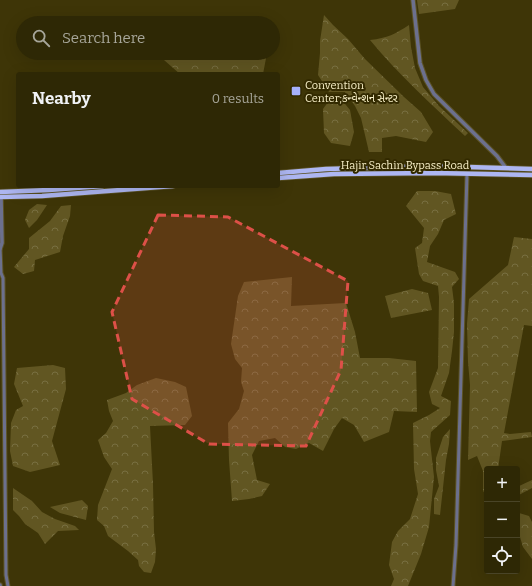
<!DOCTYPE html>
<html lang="en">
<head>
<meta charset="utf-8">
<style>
  body { margin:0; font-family:Bitter,"Noto Sans Gujarati",serif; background:#3a3413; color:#f1f3f6 }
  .controls { position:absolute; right:12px; bottom:12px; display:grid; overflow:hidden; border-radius:4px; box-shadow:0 4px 16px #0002 }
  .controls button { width:36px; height:36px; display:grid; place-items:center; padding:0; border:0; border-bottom:1px solid #494427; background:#2e2805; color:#f1f3f6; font:20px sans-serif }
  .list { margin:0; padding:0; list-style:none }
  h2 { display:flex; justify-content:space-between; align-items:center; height:52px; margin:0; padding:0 16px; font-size:17px }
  h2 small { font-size:13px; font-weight:400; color:#a7a69a }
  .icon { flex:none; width:22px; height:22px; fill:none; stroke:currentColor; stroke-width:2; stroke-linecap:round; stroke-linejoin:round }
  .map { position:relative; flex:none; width:532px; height:586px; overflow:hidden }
  .search { position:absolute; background:#2e2805; box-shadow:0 4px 16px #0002; left:16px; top:16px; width:264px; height:44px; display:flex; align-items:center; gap:10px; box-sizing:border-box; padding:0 14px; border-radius:22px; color:#a7a69a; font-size:15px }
  .panel { position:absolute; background:#2e2805; box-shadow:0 4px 16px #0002; left:16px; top:72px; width:264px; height:116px; border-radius:4px }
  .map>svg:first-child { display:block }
</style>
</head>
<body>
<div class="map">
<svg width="532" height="586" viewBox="0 0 532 586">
  <defs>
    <pattern id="forest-crowns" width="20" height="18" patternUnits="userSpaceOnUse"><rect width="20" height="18" fill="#615622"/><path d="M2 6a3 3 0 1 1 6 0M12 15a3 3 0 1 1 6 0" fill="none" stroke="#786f41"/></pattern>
  </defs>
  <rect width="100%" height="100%" fill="#3e3507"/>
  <g fill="url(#forest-crowns)">
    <path d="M417,0H459L455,9L419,14Z"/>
    <path d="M324,15L333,25L348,39L365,59L404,97L421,112L433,132L426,142L396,136L382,138V152H369L361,118L355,106L345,92H329L318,75L320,53V41Z"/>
    <path d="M409,25L411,47L415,68L423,87L439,106L468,133L465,136C432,105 399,75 370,40C388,38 395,34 409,25Z"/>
    <path d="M156,53H207L211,57L212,53H267L263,74H180Z"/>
    <path d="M331,98L341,99L350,110L354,132L350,146L331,143L324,133L323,109Z"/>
    <path d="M417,191H435L451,194L456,214L444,220L438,234L430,246L427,262L455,272L459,279L452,287L454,303V332L452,351L449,373L441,396L451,401L450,415L431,432L430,441L434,477L429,527L421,554L408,586H391L394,579L389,565L392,542L398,531L410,519L418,494L414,469L413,423L429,415L440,408L432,404L429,392L438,368L439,297L438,286L423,281L419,274L415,248L422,243L424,228L406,206Z"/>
    <path d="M37,204L47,205L37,220L29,228L25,220L29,210Z"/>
    <path d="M71,205L70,216L63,236L60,252L35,260L34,271L23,274L14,267L29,249V238L50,221L61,206Z"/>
    <path d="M514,237L532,239V326L524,325L504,433L510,434L531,432L532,437L502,441L498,469H487V496L483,491V471L477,456L468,460L470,385L468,362L467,324L469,299L508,265Z"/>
    <path d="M292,277L291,306L346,303L355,332L360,358H389L416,361L417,412L394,411L389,432L364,442L354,425L342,418L334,429L323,451L309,443L296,449L285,447L275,438L259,441L252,455L257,480L270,484L262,496L249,499L232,501L229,460L228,423L239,409L244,391L241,382L242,368L235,359L231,344L238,296L244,282Z"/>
    <path d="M412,289L428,293L432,310L391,318L385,296Z"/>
    <path d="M53,365L65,368L66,389L52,441L60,465L30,472L13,466L10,451L11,423L16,410L23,406L14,384L17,368Z"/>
    <path d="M156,378L175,382L186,387L192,416L185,425L150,426L153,484L154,532L156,549L155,562L151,573L144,572L139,566L138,560L128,551L108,536L104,526L97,520L98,505L112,469L104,457L98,440L106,433L113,421L109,411L107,400L126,393L137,385Z"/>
    <path d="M450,429L449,444L446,460L440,515L434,514V499L439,486L436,470V458L443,437Z"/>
    <path d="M532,480V488L517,496V487Z"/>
    <path d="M13,488L32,501L42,512L55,519L75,526L79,530L58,531L45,544L38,533L25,524L19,516L13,510Z"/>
    <path d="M82,500L88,506L86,520L60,513L50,507Z"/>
    <path d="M517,510L519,513L529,516L532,522V559L523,547L520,537L517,533Z"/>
  </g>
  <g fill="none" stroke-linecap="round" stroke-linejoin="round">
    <g stroke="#5c5326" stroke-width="5">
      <g id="minor">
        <path d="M0,247L1,273L3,278L6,575L8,586"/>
        <path d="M453,586L456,545L467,174"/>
      </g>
    </g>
    <g stroke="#5c5326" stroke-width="5.5">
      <g id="tertiary">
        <path d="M413,0L420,63L426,80L434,94L497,156L506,168"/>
        <path d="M0,249L2,243L1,197"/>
        <path d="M0,585V586"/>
      </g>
    </g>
    <g stroke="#5c5326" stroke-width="6">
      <g id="trunk">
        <path d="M278,173L326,169L434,166L532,169"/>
        <path d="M278,178L334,174L434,173L532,175"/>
        <path d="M0,192L49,190L103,186"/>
        <path d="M0,197L42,196L173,186"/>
      </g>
    </g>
    <use href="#minor" stroke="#6c708e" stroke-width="3"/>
    <use href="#tertiary" stroke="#6c708e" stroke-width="3.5"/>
    <use href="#trunk" stroke="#adb6f2" stroke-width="4.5"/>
  </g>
  <path fill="#dd5048" fill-opacity="0.2" stroke="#dd5048" stroke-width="3" stroke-dasharray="8 5" stroke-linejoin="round" d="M158,215L228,217L348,281L341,370L306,446L209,444L132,399L112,312Z"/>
  <rect fill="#a6b1fc" stroke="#332a00" stroke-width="1.5" x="291" y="86" width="10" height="10" rx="2"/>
  <g text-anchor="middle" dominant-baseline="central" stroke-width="4" stroke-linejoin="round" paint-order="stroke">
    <g font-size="11" fill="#f7efc7" stroke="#332a00" text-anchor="start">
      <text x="305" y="85">Convention<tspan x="305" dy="13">Center;કન્વેન્શન સેન્ટર</tspan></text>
    </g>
    <g font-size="11" fill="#f7efc7" stroke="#332a00">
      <text x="405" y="165">Hajir Sachin Bypass Road</text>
    </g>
  </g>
</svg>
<div class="controls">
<button>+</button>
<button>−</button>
<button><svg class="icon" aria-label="locate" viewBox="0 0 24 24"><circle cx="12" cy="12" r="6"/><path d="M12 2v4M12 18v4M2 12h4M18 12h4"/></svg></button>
</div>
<div class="search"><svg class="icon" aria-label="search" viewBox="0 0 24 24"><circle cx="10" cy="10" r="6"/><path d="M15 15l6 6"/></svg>Search here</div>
<section class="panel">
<h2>Nearby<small>0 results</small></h2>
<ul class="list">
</ul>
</section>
</div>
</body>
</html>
